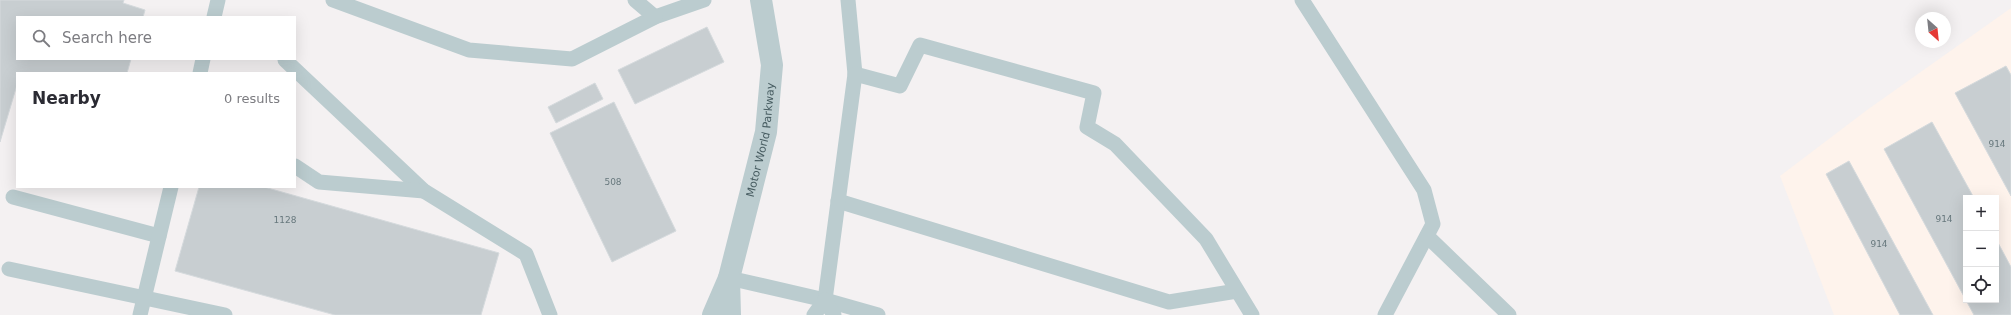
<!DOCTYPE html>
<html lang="en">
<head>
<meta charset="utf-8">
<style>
  body { margin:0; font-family:"DejaVu Sans",sans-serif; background:#f2f2f3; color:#2b2b33 }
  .controls { position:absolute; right:12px; bottom:12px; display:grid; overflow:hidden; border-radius:0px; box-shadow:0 4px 16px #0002 }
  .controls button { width:36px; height:36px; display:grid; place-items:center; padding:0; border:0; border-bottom:1px solid #e1e1e2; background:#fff; color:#2b2b33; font:20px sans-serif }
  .compass { position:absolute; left:1915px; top:12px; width:36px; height:36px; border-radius:50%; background:#fff; box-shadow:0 4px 16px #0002; rotate:153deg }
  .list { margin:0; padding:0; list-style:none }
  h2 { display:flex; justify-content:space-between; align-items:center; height:52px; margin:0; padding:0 16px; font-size:17px }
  h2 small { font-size:13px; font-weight:400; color:#7c7c81 }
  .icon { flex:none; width:22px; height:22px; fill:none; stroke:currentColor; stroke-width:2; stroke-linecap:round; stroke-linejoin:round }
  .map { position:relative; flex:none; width:2011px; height:315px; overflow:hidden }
  .search { position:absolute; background:#fff; box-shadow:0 4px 16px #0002; left:16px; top:16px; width:280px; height:44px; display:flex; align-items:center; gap:10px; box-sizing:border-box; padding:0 14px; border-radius:0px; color:#7c7c81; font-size:15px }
  .panel { position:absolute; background:#fff; box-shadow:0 4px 16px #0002; left:16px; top:72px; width:280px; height:116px; border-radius:0px }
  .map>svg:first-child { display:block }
</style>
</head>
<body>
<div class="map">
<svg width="2011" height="315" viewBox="0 0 2011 315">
  <rect width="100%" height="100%" fill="#f4f1f2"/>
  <path fill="#fef3ec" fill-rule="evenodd" d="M2011,8V315H1834L1780,176L1867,110ZM1966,198H1996V300H1966Z"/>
  <g fill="#c8ced1" stroke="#d5dadd">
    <path d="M0,0H124L123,3L145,10L143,17H17V59H131L127,73H17V85L0,142Z"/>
    <path d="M707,27L724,62L635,104L618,70Z"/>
    <path d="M2006,66L2011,75V196L1955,93Z"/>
    <path d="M595,83L603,99L556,123L548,107Z"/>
    <path d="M614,102L676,231L612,262L550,133Z"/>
    <path d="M1932,122L1974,198H1966V300H1996V239L2011,267V315H1974L1884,149Z"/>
    <path d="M1849,161L1933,315H1900L1826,174Z"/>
    <path d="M199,187H264L499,253L481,315H335L175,271Z"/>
  </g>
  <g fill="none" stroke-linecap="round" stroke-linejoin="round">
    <g stroke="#bbcccf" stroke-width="15">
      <path d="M333,0L469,50L572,59L655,17L704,0"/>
      <path d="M635,0L655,17"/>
      <path d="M848,0L855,74"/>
      <path d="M1302,0L1424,190L1433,224L1385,315"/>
      <path d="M214,17L218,0"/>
      <path d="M285,60L424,191L526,254L550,315"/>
      <path d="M200,73L203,59"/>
      <path d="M295,166L319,182L424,191"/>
      <path d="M13,197L159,236"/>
      <path d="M838,201L1169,302L1237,291"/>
      <path d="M1427,236L1509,315"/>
      <path d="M9,269L225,315"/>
      <path d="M729,278L825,300L878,315"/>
      <path d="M825,300L855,74L900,86L920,45L1094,93L1087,127L1115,144L1206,239L1252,315"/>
      <path d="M140,315L171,187"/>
      <path d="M814,315L825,300L834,315"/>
    </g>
    <g stroke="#bbcccf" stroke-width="22">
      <path id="s1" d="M729,278L766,132L772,65L761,0"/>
      <path d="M713,315L729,278L730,315"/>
    </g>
  </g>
  <g text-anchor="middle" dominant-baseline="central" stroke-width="3" stroke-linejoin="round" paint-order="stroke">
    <g font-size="9" fill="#67787d">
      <text x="1997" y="144">914</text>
      <text x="613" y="182">508</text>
      <text x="1944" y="219">914</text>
      <text x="285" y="220">1128</text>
      <text x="1879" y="244">914</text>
    </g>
    <g font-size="11" fill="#475c61" stroke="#fff">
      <text stroke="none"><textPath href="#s1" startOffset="142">Motor World Parkway</textPath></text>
    </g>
  </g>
</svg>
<div class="controls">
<button>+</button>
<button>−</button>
<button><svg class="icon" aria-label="locate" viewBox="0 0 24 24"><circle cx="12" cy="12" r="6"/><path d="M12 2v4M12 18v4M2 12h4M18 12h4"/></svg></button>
</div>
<svg class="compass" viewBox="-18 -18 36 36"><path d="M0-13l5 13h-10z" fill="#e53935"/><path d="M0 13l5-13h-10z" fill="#7c7c81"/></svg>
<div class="search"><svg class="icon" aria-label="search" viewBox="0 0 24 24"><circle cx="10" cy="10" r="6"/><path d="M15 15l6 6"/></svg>Search here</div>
<section class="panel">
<h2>Nearby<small>0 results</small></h2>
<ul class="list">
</ul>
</section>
</div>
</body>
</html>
